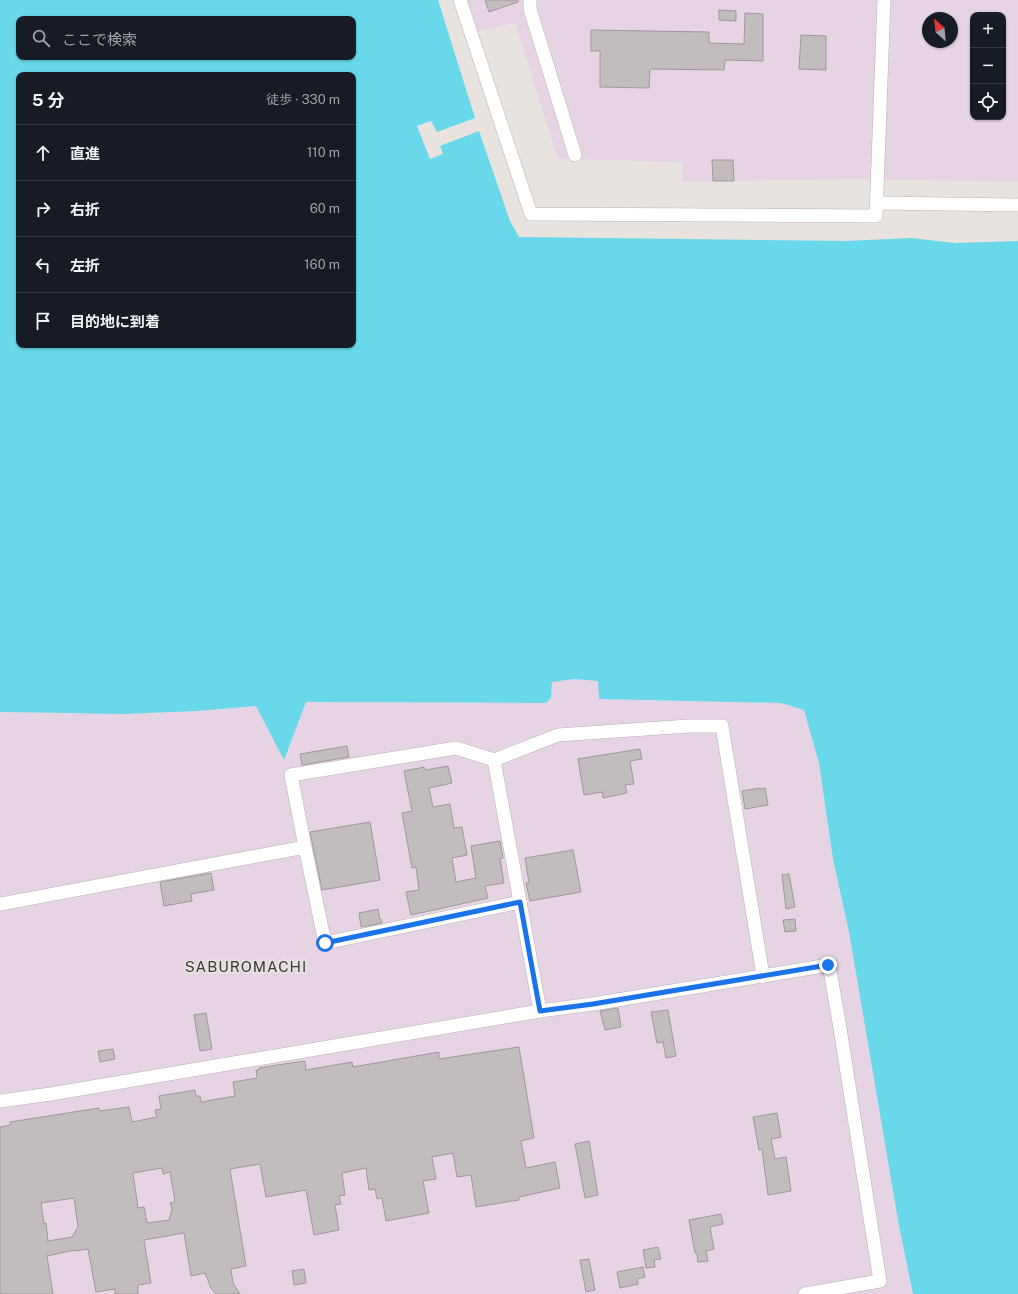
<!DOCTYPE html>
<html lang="ja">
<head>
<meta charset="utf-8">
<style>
  body { margin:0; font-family:"Public Sans","Noto Sans JP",sans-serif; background:#242831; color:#f1f3f6 }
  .controls { position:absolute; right:12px; top:12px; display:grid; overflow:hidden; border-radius:8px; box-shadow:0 1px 3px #0004 }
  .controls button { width:36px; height:36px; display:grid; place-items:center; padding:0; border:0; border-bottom:1px solid #363941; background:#171b24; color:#f1f3f6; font:20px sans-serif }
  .compass { position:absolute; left:922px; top:12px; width:36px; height:36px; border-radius:50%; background:#171b24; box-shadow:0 1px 3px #0004; rotate:333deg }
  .stop { position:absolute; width:12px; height:12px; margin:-9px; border:3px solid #1a73e8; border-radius:50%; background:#fff }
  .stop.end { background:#1a73e8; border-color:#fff; box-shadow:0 1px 4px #0008 }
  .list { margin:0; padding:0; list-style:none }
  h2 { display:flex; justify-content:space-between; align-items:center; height:52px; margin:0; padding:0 16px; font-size:17px }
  h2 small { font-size:13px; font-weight:400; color:#9ea1a6 }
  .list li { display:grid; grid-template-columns:26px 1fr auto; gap:12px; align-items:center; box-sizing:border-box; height:56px; padding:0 16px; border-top:1px solid #363941 }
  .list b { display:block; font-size:15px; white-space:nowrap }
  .list em { font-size:13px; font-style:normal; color:#9ea1a6 }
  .icon { flex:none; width:22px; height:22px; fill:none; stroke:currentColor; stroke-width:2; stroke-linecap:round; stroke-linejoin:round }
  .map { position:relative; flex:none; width:1018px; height:1294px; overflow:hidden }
  .search { position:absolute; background:#171b24; box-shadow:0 1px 3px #0004; left:16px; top:16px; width:340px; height:44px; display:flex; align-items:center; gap:10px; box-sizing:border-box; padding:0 14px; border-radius:8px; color:#9ea1a6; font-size:15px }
  .panel { position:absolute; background:#171b24; box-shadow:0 1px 3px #0004; left:16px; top:72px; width:340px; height:276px; border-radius:8px }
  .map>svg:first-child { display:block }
</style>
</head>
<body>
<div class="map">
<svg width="1018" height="1294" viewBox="0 0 1018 1294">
  <rect width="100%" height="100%" fill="#e9e3e0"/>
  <g fill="#e6d4e5" fill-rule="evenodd">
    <path d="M467,0H1018V182L853,179L683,182L682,162L558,159L515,23L478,32ZM973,15H1003V117H973ZM928,18H952V42H928Z"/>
    <path d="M574,679L598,681L599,699L781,703L804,710L819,763L833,859L849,932L899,1226L913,1294H0V712L124,714L198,711L306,702L546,703L551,697L552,682Z"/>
  </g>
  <path fill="#68d8ea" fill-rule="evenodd" d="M0,0H438L475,118L437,132L431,121L417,126L430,159L443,154L440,146L479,131L510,221L519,237L846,241L911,238L955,243L1018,241V1294H913L899,1226L849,932L833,859L819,763L804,710L781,703L599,699L598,681L574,679L552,682L551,698L546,703L306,702L284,760L256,706L198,711L124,714L0,712ZM19,19H353V57H19ZM19,75H353V345H19Z"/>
  <g fill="#c2bcbe" stroke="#9f999a" fill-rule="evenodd">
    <path d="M485,0H518V2L489,12Z"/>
    <path d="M719,10L736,11V21L719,20Z"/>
    <path d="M745,13L763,14V61L725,60L724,70L650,69L649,88L600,87V51H591V30L709,32V43L744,44Z"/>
    <path d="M801,35L826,36V70L799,69Z"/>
    <path d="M712,160H733L734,181H713Z"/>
    <path d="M347,746L349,757L302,765L300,754Z"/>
    <path d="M640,749L642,759L630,761L634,784L625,785L627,793L603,798L602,792L584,795L578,759Z"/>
    <path d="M448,766L452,783L429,788L433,807L450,804L454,828L462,827L467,855L452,858L456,882L476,878L471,846L500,841L503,858L500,859L504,883L485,886L488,898L411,915L406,892L419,890L416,867L412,868L402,813L412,811L404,771L424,767L425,770Z"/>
    <path d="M760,788L761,789L765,788L768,805L745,809L742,791Z"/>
    <path d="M370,822L380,880L322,890L310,832Z"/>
    <path d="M573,850L581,892L530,901L526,883H529L525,858Z"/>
    <path d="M211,873L214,890L191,894L192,901L164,906L160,882Z"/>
    <path d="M789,874L795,907L786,909L782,875Z"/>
    <path d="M378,909L380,920L381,919L382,923L361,927L359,913Z"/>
    <path d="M795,919L796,931L785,932L783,920Z"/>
    <path d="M618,1008L621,1027L605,1030L600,1011Z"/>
    <path d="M668,1010L676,1056L666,1058L663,1042L657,1043L651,1012Z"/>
    <path d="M206,1013L212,1049L200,1051L194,1015Z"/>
    <path d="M519,1047L534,1138L521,1141L526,1168L555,1162L560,1188L519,1197V1200L476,1207L471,1175L457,1177L453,1153L432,1157L436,1179L423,1181L429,1213L386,1221L382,1198L377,1199L375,1189L369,1190L366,1168L342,1173L345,1195L339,1196L341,1204L335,1205L339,1230L314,1235L306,1190L266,1197L260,1164L230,1169L246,1266L231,1269L233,1283L240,1294H216L211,1288L205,1273L191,1276L184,1233L144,1240L151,1283L138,1285V1294H115V1289L96,1292L88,1249L75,1251V1250L47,1256L53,1294H0V1127L10,1125V1122L99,1108V1111L129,1107L132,1122L157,1117L155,1110L161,1109L159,1096L195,1090L196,1096H200L201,1102L235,1096L233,1082L257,1078L256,1070H259V1068L277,1065L305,1061L306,1070L352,1062L353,1067L439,1052V1059ZM162,1168L163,1174L170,1172L175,1202L170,1203L172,1209L169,1220L147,1223L144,1207L138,1208L133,1173ZM74,1198L78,1227L72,1237L48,1241L46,1223L44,1224L41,1203Z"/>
    <path d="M113,1049L115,1059L100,1062L98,1051Z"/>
    <path d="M777,1113L781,1137L771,1139L775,1159L786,1157L791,1191L768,1195L762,1149L759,1150L753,1117Z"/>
    <path d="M589,1141L598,1195L585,1198L575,1144Z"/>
    <path d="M721,1214L723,1224L710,1227L714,1249L706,1251L708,1261L698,1262L697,1253H695L689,1220Z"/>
    <path d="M658,1247L661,1259L654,1260L655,1267L646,1268L643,1250Z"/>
    <path d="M589,1259L595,1290L586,1292L580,1260Z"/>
    <path d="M643,1267L645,1277L637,1279L638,1284L620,1288L617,1272Z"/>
    <path d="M304,1269L306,1283L294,1285L292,1271Z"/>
  </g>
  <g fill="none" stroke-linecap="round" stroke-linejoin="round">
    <g stroke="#b8b3b0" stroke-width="14">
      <g id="minor">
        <path d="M460,0L531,214L876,216L884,0"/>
        <path d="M530,0V9L575,155"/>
        <path d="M877,203L1018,205"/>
        <path d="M494,760L540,1011"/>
        <path d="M520,902L325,943L305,847L291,775L456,748L494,760L558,735L689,726H722L763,976"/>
        <path d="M0,904L305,847"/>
        <path d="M0,1101L51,1094L540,1011L593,1004L829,965L839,1022L880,1281L805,1294"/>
      </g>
    </g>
    <use href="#minor" stroke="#fff" stroke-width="13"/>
  </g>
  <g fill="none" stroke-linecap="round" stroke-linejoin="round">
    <path stroke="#1a73e8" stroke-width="5" d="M325,943L520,902L540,1011L593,1004L828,965"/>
  </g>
  <g text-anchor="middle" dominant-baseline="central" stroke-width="3.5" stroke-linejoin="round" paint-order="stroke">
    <g font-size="15" letter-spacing="1" fill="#3c3a39" stroke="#e9e3e0">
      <text x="246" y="966">SABUROMACHI</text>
    </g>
  </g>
</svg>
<div class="controls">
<button>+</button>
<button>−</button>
<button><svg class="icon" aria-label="locate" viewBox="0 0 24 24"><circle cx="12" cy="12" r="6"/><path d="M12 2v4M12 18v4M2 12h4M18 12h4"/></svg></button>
</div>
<svg class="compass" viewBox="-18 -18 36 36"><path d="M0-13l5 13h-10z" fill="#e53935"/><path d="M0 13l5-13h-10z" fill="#9ea1a6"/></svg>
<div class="stop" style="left:325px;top:943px"></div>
<div class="stop end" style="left:828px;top:965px"></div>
<div class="search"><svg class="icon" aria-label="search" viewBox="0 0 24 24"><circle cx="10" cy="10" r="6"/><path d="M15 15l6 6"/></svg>ここで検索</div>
<section class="panel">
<h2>5 分<small>徒歩 · 330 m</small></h2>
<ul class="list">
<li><svg class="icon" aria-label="ahead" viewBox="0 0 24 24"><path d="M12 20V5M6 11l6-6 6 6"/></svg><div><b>直進</b></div><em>110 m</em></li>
<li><svg class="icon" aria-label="right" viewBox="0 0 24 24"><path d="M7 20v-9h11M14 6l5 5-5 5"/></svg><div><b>右折</b></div><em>60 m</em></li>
<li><svg class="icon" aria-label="left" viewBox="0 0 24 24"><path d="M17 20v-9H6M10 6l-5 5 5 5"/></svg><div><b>左折</b></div><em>160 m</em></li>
<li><svg class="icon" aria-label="arrive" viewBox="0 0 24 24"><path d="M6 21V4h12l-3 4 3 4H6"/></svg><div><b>目的地に到着</b></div></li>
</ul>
</section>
</div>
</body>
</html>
